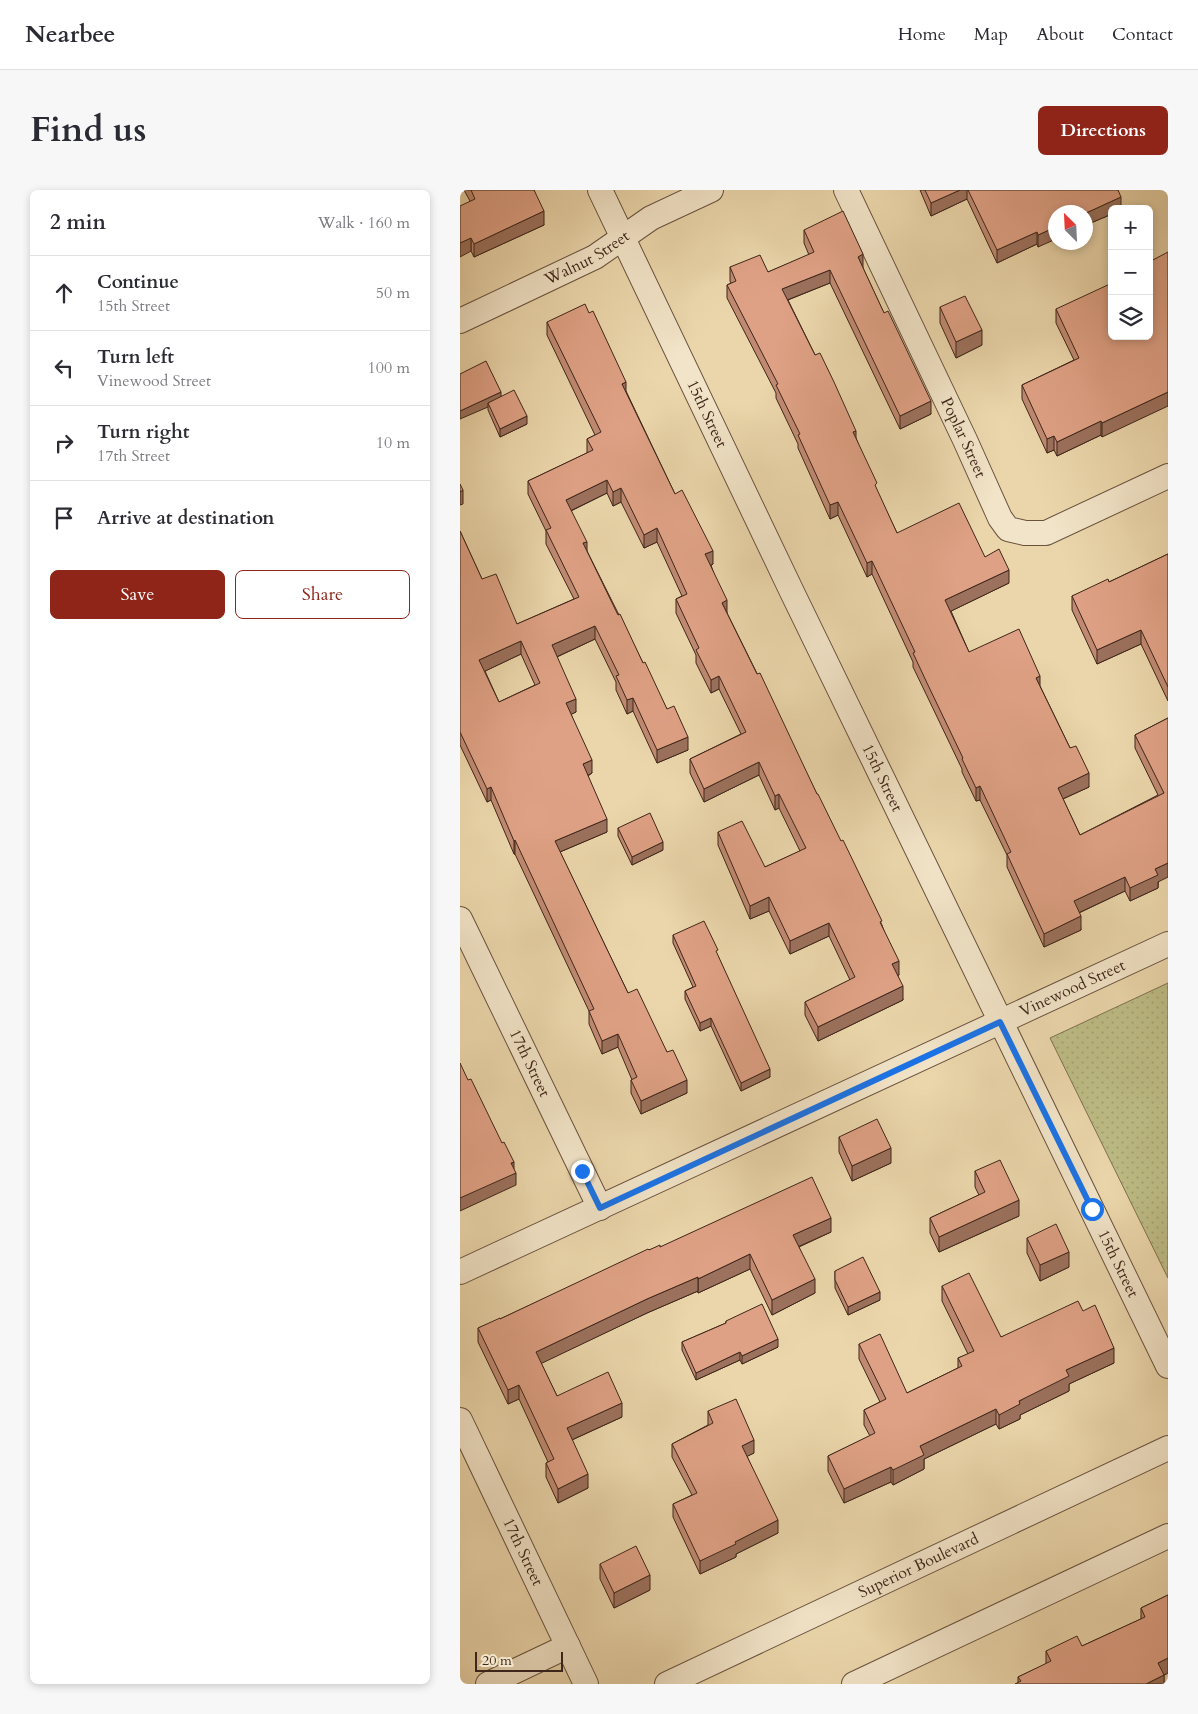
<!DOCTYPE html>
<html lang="en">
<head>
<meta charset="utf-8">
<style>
  body { margin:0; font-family:Cardo,serif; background:#f7f7f7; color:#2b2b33 }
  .controls { position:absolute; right:15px; top:15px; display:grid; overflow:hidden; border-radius:8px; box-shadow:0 2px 8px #0003 }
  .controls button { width:45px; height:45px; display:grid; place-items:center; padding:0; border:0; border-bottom:1px solid #e1e1e2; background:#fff; color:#2b2b33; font:25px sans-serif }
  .compass { position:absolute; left:588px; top:15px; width:45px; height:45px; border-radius:50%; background:#fff; box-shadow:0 2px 8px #0003; rotate:336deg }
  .scale { position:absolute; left:15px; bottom:12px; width:88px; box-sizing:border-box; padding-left:5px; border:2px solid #3e261a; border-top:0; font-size:14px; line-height:18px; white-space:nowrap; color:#3e261a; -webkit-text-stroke:4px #f2e4c8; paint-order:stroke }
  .stop { position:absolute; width:15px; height:15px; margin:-11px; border:4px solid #1a73e8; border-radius:50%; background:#fff }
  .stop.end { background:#1a73e8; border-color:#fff; box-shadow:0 1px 5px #0008 }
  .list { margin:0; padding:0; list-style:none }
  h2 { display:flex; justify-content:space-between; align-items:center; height:65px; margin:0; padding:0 20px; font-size:21px }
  h2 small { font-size:16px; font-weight:400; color:#7c7c81 }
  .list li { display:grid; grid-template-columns:32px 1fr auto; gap:15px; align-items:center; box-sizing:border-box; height:75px; padding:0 20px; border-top:1px solid #e1e1e2 }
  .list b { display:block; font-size:19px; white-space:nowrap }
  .list p { margin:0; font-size:16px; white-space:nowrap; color:#7c7c81 }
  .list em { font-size:16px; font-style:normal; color:#7c7c81 }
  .actions { display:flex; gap:10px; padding:15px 20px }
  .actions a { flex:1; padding:11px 0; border:1px solid #8f2418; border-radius:8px; text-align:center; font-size:18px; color:#8f2418 }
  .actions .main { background:#8f2418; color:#fff }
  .icon { flex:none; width:28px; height:28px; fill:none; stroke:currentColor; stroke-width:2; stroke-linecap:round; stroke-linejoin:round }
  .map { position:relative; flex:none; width:708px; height:1494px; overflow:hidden; border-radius:8px }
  header { display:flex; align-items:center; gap:30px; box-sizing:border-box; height:70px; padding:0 25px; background:#fff; border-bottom:1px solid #e1e1e2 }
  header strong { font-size:24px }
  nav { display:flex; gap:28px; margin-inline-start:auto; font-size:18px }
  .intro { display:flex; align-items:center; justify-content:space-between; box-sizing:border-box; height:120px; padding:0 30px }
  h1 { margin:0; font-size:35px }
  .button { padding:12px 22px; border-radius:8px; background:#8f2418; color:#fff; font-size:18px; font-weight:700 }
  main { display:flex; gap:30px; padding:0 30px }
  aside { flex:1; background:#fff; border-radius:8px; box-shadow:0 2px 8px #0003 }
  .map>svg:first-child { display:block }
</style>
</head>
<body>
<header>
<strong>Nearbee</strong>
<nav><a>Home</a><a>Map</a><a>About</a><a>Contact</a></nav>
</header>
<div class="intro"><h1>Find us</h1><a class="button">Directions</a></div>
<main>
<aside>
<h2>2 min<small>Walk · 160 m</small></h2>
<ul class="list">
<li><svg class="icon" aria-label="ahead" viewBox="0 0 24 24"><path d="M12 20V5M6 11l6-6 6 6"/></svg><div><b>Continue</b><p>15th Street</p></div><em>50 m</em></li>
<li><svg class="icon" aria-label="left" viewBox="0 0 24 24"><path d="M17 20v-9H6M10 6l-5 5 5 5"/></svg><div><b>Turn left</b><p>Vinewood Street</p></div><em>100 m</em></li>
<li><svg class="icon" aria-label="right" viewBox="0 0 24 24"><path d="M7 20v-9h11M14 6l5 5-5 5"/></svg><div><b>Turn right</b><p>17th Street</p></div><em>10 m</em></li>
<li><svg class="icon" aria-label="arrive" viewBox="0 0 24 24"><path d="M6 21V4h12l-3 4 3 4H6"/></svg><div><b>Arrive at destination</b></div></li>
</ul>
<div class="actions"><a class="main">Save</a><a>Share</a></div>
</aside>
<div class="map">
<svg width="708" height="1494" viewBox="0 0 708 1494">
  <defs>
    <pattern id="grass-dots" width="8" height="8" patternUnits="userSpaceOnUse" patternTransform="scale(1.25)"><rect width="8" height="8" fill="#bdbc85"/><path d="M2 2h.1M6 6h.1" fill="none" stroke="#a4a172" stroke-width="1.8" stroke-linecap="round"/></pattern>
  </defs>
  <rect width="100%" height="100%" fill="#ebd6ab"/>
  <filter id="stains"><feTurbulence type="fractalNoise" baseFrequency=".004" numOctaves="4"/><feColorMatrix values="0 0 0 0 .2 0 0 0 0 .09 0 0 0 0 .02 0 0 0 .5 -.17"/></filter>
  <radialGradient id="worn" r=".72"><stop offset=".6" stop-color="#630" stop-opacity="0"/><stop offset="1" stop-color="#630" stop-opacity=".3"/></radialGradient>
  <path fill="url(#grass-dots)" stroke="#7e7150" d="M708,793V1088L590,848Z"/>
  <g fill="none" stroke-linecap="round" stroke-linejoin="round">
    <g stroke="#69523e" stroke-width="26">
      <g id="street">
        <path id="s1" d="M140,0L332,402L708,1176"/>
        <path id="s2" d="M386,0L505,250L540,328L548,339L565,343H586L708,286"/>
        <path id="s3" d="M0,131L135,67L191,28L251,0"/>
        <path id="s4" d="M0,729L140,1018"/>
        <path id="s5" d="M0,1082L708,754"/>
        <path id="s6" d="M0,1230L126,1494"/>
        <path d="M28,1494L108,1456"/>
        <path id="s7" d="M207,1494L708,1258"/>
        <path d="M394,1494L708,1346"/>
      </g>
    </g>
    <use href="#street" stroke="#f2e4c8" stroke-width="24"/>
  </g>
  <g fill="#c08a72" stroke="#3e261a" fill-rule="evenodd">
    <path d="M4,0H74L84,35L14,67L11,61L10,11Z"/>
    <path d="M460,0H658L661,19H652V24L626,35V22L578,57L577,54L537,73L507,9L471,26Z"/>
    <path d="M344,40L403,78L471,224L440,239L370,93L328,110L396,248L417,301L437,343L525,367L549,393L491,421L509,462L580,496L629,597L603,609L620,645L698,605L675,558V545L708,528L698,698L670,711L665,701L619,723L621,740L584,757L547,677V665L520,610L516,611L502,582V579L467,506L453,477V472L412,384L407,387L378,325L370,329L338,258V254L316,208V203L267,108V95L271,93L270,91V77L308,82L349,65L344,53Z"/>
    <path d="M708,62L642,247L641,245L597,266L594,260L587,263L562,209V195L614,170L596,133V119L652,146Z"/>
    <path d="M480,117L522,155L496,168L480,133Z"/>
    <path d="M87,132L166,201L215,304L253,374L251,375L267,423L422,735L439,785H438L443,810L358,851L345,825V812L390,790L369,746L330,764L309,721L290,729L258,655V642L305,677L340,661L319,618L315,620L299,585L244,612L230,583V569L281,544L259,499L251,503L236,473V465L216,423V409L222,406L197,352L184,358L161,312L153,316L147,303L111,321L127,361L183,473L228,560L197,573L173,521L167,524L156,500V492L135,449L97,467L116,522L111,524L132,583L128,586L147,642L100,662L168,803L207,862L227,903L181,924L171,903V890H172L158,857L142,864L129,834V821L55,664H54L31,610L27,612L0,555V341L22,389L57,434L114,409L86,354V341L68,304V291L127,263V249L135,245L87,145ZM61,464L75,495L39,512L25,481Z"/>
    <path d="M0,184L41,206L67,234L40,247L28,220V217Z"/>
    <path d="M708,364V511L681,454L637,474L612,420V406L649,392Z"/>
    <path d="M158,638L203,660L172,675L158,646Z"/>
    <path d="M213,745L258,766L310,887L281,901L251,836L240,841L225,809V801L233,797L213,753Z"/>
    <path d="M379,947L431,973L392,991L379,962Z"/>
    <path d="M515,981L559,1026L479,1062L470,1043V1028L519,1005L515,997Z"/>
    <path d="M371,1042L339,1057L355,1103L312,1125L290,1079L238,1103V1101L187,1123L81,1173L97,1206L162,1227L112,1250L128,1298L98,1313L86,1287V1273L88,1272L59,1209L48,1214L18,1152V1138L40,1129L189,1060L200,1057Z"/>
    <path d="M567,1048L609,1077L580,1091L567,1063Z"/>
    <path d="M375,1081L420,1110L388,1125L375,1098Z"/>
    <path d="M482,1096L541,1147L623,1121L654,1173L609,1194V1201L560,1225V1229L539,1239L536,1234L464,1269V1279L433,1295L431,1292L384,1313L368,1281V1266L410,1246L404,1235V1220L420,1212L399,1169V1154L447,1203L498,1178V1168L508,1164L482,1111Z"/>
    <path d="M266,1131L318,1157L282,1174L280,1170L236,1190L222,1160V1152L266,1133Z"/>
    <path d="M248,1221L294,1263L287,1266L318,1343L276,1364V1367L240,1384L213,1327V1314L232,1305L212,1267V1254L248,1235Z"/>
    <path d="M140,1374L190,1400L154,1418L140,1389Z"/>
    <path d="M708,1405V1483L704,1485V1494L558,1493V1487L586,1474V1461L622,1456L681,1429V1418Z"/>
  </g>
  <g fill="#9c715d" stroke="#3e261a">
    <path d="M500,0H507V9L471,26V13Z"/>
    <path d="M661,7V19H652V24L626,35V23Z"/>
    <path d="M84,21V35L14,67V54Z"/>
    <path d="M596,37V49L578,57V45Z"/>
    <path d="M577,42V54L537,73V60Z"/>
    <path d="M11,48V61L0,67V53Z"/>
    <path d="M403,64V78L398,67Z"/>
    <path d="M370,80V93L322,112V99Z"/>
    <path d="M522,140V155L496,168V152Z"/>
    <path d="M166,192V206L162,194Z"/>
    <path d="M41,202V210L28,213V217L0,229V221Z"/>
    <path d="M708,202V216L642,247V233Z"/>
    <path d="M471,211V224L440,239V226Z"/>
    <path d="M67,226V234L40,247V239Z"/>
    <path d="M641,231V245L597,266V252Z"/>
    <path d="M396,241V254L393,242Z"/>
    <path d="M594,246V260L587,263V249Z"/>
    <path d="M147,290V303L106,323V310Z"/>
    <path d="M161,298V312L153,316V302Z"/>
    <path d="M3,300V314L0,315V302Z"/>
    <path d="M378,312V325L370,329V315Z"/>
    <path d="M197,338V352L184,358V345Z"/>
    <path d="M127,352V365L123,353Z"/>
    <path d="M253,361V374L245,378V364Z"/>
    <path d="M412,371V384L407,387V373Z"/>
    <path d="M549,380V393L485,424V410Z"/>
    <path d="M267,410V423L262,413Z"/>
    <path d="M135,436V449L92,469V455Z"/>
    <path d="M681,440V454L637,474V460Z"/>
    <path d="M61,451V464L19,484V470Z"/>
    <path d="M259,486V499L251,503V490Z"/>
    <path d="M580,486V499L576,488Z"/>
    <path d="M173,508V521L167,524V510Z"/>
    <path d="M116,509V522L106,527V513Z"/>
    <path d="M228,547V560L197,573V560Z"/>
    <path d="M132,570V583L123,588V574Z"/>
    <path d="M299,572V585L244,612V599Z"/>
    <path d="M629,583V597L598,611V598Z"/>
    <path d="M520,596V610L516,611V598Z"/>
    <path d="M31,597V610L27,612V599Z"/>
    <path d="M319,604V618L315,620V606Z"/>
    <path d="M147,629V642L95,664V651Z"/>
    <path d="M55,650V664H54V651Z"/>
    <path d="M203,652V660L172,675V667Z"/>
    <path d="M708,673V687L698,692V698L670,711V698L695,679Z"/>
    <path d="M665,687V701L614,725V711Z"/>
    <path d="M309,707V721L290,729V716Z"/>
    <path d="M621,726V740L584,757V744Z"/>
    <path d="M369,733V746L330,764V751Z"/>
    <path d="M439,771V785L432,788V774Z"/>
    <path d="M443,796V810L358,851V837Z"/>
    <path d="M251,828V836L240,841V833Z"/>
    <path d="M158,844V857L142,864V851Z"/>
    <path d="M310,879V887L281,901V893Z"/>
    <path d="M227,890V903L181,924V911Z"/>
    <path d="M431,958V973L392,991V976Z"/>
    <path d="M54,972V984L56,983V995L0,1021V1008Z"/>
    <path d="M559,1010V1026L479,1062V1047Z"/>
    <path d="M371,1028V1042L333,1059V1045Z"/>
    <path d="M609,1062V1077L580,1091V1075Z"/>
    <path d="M290,1064V1079L238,1103V1089Z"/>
    <path d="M238,1087V1101L187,1123L76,1176V1162L187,1109Z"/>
    <path d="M355,1089V1103L312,1125V1110Z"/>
    <path d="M420,1102V1110L388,1125V1117Z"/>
    <path d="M318,1149V1157L282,1174V1166Z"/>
    <path d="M654,1158V1173L609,1194V1201L560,1225V1229L539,1239V1225L606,1180Z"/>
    <path d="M280,1162V1170L236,1190V1183Z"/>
    <path d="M59,1195V1209L48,1214V1200Z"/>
    <path d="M162,1213V1227L107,1252V1238Z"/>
    <path d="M536,1219V1234L464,1269V1279L433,1295V1280L460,1256Z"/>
    <path d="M294,1250V1263L282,1269V1256Z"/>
    <path d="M431,1277V1292L384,1313V1299Z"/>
    <path d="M128,1284V1298L98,1313V1299Z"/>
    <path d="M318,1330V1343L276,1364V1367L240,1384V1371L275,1352Z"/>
    <path d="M190,1385V1400L154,1418V1403Z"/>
    <path d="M708,1468V1483L698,1488V1473Z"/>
    <path d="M704,1485V1494H686Z"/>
  </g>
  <g fill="#dfa185" stroke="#3e261a" fill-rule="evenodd">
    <path d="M11,0H74L84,21L14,54L11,48L0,53V16L15,9Z"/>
    <path d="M465,0H500L471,13Z"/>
    <path d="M508,0H658L661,7L626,23V22H596V37L578,45L577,42L537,60Z"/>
    <path d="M383,21L403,64L398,67L424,123L428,121L471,211L440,226L370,80L322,99L355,165L360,163L374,192L396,241L393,242L417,293L415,295L437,343L499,313L525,367L539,359L549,380L485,410L509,462L559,439L580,486L576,488L610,558L616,556L629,583L598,598L620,645L704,603L675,545L708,528V673L695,679L698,685L670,698L665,687L614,711L621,726L584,744L547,664L551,662L520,596L516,598L502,569L503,568L467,493L453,463L455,462L412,371L407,373L378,312L370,315L338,245L340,244L316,195L318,194L267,95L276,91L270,77L300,65L308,82L354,62L344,40Z"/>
    <path d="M708,62V202L642,233L641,231L597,252L594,246L587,249L562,195L619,168L596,119L652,93V146H689V72Z"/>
    <path d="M505,106L522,140L496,152L480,117Z"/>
    <path d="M125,114L129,123L133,121L166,192L162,194L215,304L222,300L253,361L245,364L267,410L262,413L297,484L300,483L357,604H358L381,651L383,650L422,731L420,732L439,771L432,774L443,796L358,837L345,812L395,787L369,733L330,751L309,707L290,716L258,642L282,631L305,677L346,658L319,604L315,606L299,572L244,599L230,569L286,542L259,486L251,490L236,460L239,458L216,409L227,404L197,338L184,345L161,298L153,302L147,290L106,310L127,352L123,353L158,425L160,424L183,473L185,472L207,519L214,516L228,547L197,560L173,508L167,510L156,486L159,485L135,436L92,455L116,509L106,513L132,570L123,574L147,629L95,651L168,803L177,799L207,862L213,860L227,890L181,911L171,890L177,887L158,844L142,851L129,821L134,819L55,650L54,651L31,597L27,599L0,542V341L22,389L36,384L57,434L119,407L86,340L91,338L68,291L133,260L127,249L141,242L87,132ZM61,451L80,493L39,512L19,470Z"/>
    <path d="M26,171L41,202L0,221V184Z"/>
    <path d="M54,200L67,226L40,239L28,213Z"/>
    <path d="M0,294L3,300L0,302Z"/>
    <path d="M708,364V497L681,440L637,460L612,406L648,389L649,392Z"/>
    <path d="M190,623L203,652L172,667L158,638Z"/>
    <path d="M244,731L258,760L256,761L310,879L281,893L251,828L240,833L225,801L236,796L213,745Z"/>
    <path d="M0,873L8,890L11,889L42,953L44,952L54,972L51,973L56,983L0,1008Z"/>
    <path d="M417,929L431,958L392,976L379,947Z"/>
    <path d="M540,970L559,1010L479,1047L470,1028L525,1002L515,981Z"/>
    <path d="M352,987L371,1028L333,1045L355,1089L312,1110L290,1064L238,1089V1087L187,1109L76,1162L97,1206L148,1182L162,1213L107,1238L128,1284L98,1299L86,1273L94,1269L59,1195L48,1200L18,1138L40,1128V1129L188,1059L189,1060L200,1055V1057Z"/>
    <path d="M596,1034L609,1062L580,1075L567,1048Z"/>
    <path d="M403,1067L420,1102L388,1117L375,1090V1081Z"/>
    <path d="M509,1083L541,1147L618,1111L623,1121L635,1115L654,1158L606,1180L609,1186L559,1211L560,1214L539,1225L536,1219L460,1256L464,1265L433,1280L431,1277L384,1299L368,1266L415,1243L404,1220L426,1209L399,1154L420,1144L447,1203L502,1176L498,1168L514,1161L482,1096Z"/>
    <path d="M302,1114L318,1149L282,1166L280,1162L236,1183L222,1152L266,1133V1131Z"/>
    <path d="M276,1209L294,1250L282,1256L318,1330L275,1352L276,1354L240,1371L213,1314L237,1303L212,1254L253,1233L248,1221Z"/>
    <path d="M176,1356L190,1385L154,1403L140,1374Z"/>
    <path d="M708,1405V1468L698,1473L704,1485L686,1494H555L561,1491L558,1487L591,1471L586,1461L617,1446L622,1456L685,1427L681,1418Z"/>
  </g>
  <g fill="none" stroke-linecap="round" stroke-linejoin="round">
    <path stroke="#1a73e8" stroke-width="6" d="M122,981L140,1018L540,832L632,1019"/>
  </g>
  <g text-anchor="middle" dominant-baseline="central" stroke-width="4.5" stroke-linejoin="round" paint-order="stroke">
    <g font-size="16" fill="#3e261a" stroke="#f2e4c8">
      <text stroke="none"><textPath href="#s3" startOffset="142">Walnut Street</textPath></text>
      <text stroke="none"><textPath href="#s1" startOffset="248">15th Street</textPath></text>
      <text stroke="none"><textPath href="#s2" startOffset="274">Poplar Street</textPath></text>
      <text stroke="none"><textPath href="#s1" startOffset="652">15th Street</textPath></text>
      <text stroke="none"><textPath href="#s5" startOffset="675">Vinewood Street</textPath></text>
      <text stroke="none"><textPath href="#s4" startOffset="160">17th Street</textPath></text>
      <text stroke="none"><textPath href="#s1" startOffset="1192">15th Street</textPath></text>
      <text stroke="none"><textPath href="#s6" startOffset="146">17th Street</textPath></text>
      <text stroke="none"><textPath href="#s7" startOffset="278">Superior Boulevard</textPath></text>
    </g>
  </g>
  <rect width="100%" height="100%" filter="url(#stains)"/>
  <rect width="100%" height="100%" fill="url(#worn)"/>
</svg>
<div class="controls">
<button>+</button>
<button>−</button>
<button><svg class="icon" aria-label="layers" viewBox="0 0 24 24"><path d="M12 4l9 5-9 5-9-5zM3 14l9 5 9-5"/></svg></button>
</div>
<svg class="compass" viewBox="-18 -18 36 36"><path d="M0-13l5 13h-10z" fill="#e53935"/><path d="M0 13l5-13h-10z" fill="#7c7c81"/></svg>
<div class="scale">20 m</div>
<div class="stop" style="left:632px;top:1019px"></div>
<div class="stop end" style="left:122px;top:981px"></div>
</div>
</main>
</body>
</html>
